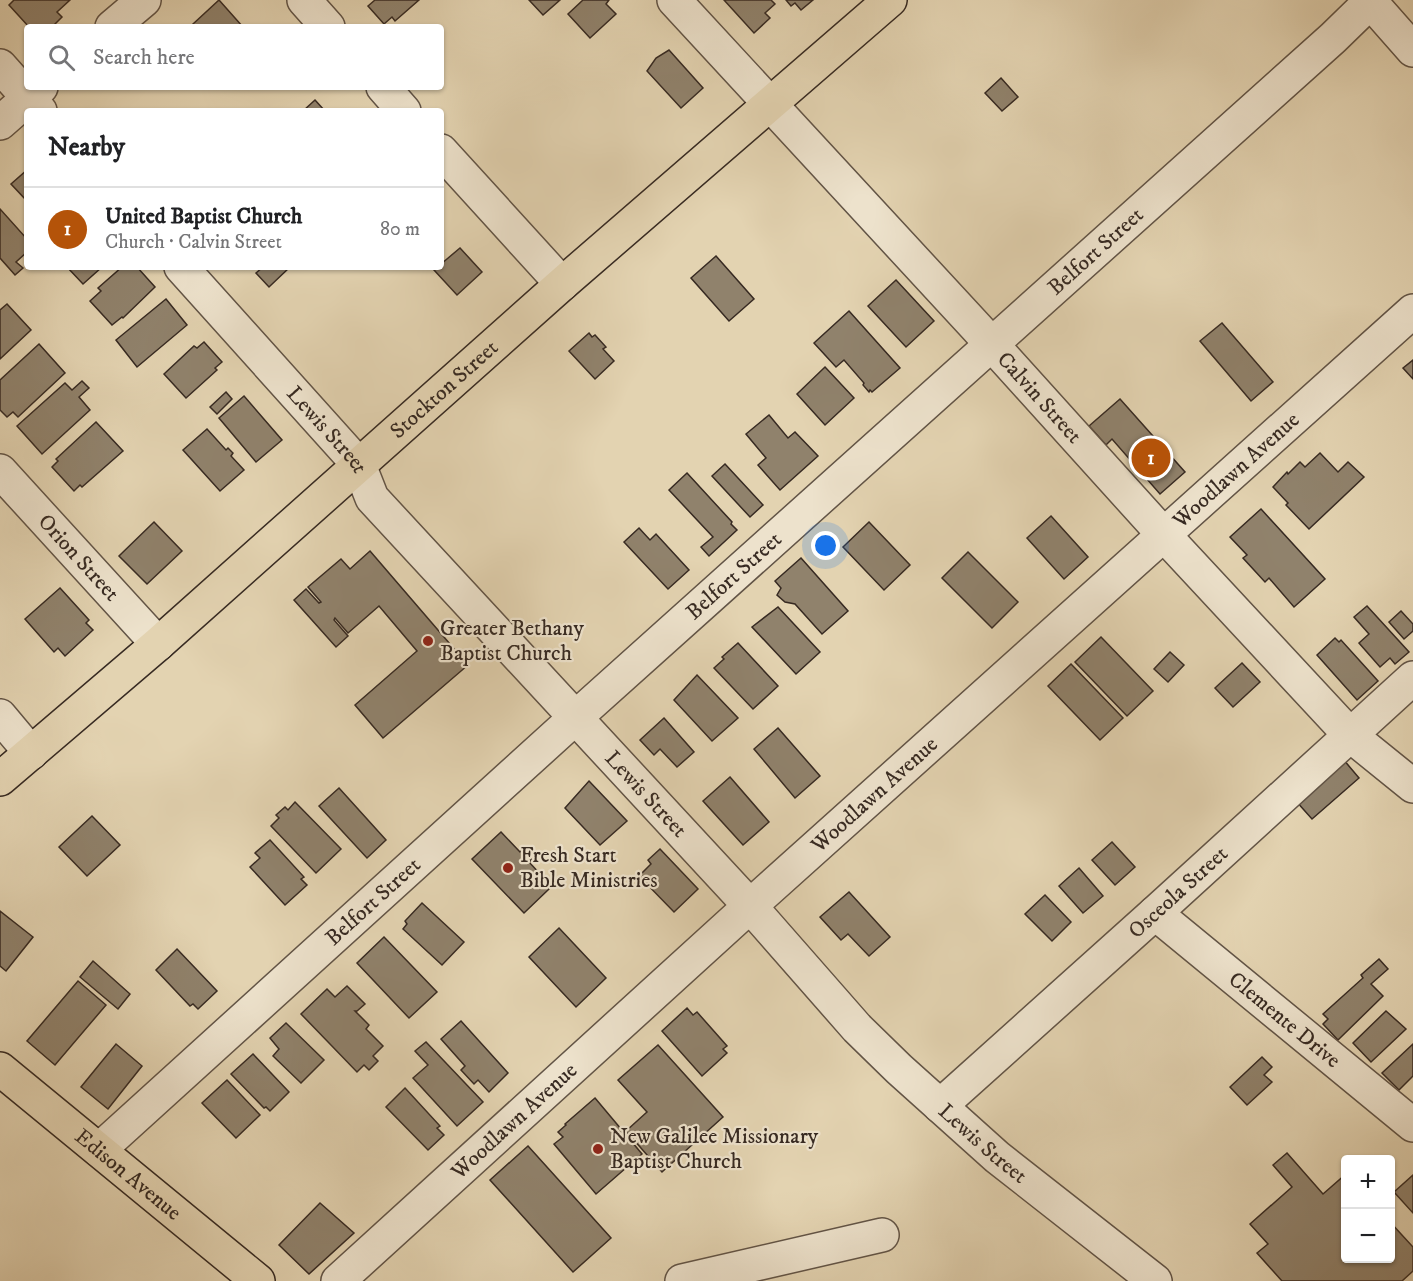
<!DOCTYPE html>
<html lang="en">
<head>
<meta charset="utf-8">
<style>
  body { margin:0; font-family:"IM FELL DW Pica",serif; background:#f2f2f2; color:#202124 }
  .controls { position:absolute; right:18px; bottom:18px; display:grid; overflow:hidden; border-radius:6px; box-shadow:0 2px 4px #0004 }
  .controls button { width:54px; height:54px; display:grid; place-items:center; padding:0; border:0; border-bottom:2px solid #e0e0e0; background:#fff; color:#202124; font:30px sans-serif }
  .you { position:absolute; left:826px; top:546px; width:21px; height:21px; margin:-15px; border:4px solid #fff; border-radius:50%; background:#1a73e8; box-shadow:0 0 0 9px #1a73e833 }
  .badge { display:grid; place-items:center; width:39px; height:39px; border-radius:50%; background:#b45309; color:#fff; font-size:20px; font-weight:700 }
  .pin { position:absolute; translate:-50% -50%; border:3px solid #fff; box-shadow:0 2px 6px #0006 }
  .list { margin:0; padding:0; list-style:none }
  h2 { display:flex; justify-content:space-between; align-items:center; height:78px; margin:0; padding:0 24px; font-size:26px }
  h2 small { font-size:20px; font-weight:400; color:#757577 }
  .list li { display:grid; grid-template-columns:39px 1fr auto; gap:18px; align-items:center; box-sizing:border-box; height:84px; padding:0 24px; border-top:2px solid #e0e0e0 }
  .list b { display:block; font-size:22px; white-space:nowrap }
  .list p { margin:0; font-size:20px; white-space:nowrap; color:#757577 }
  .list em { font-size:20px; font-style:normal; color:#757577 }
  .icon { flex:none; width:33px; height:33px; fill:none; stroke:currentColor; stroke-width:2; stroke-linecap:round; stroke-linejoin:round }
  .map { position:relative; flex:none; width:1413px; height:1281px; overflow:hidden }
  .search { position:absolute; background:#fff; box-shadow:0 2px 4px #0004; left:24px; top:24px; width:420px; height:66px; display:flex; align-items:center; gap:15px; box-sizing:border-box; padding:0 21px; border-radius:6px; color:#757577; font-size:22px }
  .panel { position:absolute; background:#fff; box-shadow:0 2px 4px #0004; left:24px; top:108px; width:420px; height:162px; border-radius:6px }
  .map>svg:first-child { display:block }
</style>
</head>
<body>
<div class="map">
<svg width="1413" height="1281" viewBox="0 0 1413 1281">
  <rect width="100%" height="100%" fill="#e3d3b1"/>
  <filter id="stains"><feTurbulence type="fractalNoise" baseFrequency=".00333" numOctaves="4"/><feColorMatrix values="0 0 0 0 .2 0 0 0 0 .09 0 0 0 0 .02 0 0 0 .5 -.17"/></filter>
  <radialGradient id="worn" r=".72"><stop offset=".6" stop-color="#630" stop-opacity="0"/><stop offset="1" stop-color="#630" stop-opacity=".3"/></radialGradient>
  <g fill="#90826c" stroke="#372a22" stroke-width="1.5">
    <path d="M14,0H70L57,12L62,17L52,27H29L9,5Z"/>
    <path d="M219,0L243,27H196L193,24Z"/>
    <path d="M375,0H419L395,21L392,17L384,24L368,6Z"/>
    <path d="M529,0H560L543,15Z"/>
    <path d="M583,0H609L606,4L616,14L590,38L568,14Z"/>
    <path d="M724,0H771L775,4L765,13L770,18L754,33Z"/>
    <path d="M786,0H813L801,10L795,3L791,6Z"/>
    <path d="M669,50L703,88L681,108L647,71L656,58Z"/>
    <path d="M1001,78L1018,97L1002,111L985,93Z"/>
    <path d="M315,100L325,111H303Z"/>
    <path d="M27,170V201L11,184Z"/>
    <path d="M0,209L27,239L25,243L27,252L16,262L23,268L15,275L0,258Z"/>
    <path d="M460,248L482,272L457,295L434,270L441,267V264Z"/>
    <path d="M716,256L754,299L729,321L691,278Z"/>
    <path d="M67,267H102L83,284Z"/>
    <path d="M122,267L125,269L137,267L155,287L123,318L122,317L112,325L90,301L101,291L98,288Z"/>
    <path d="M263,267H290L269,287L256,273Z"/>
    <path d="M896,280L934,321L906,347L868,306Z"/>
    <path d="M166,299L187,325L137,367L116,340Z"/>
    <path d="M7,304L31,330L0,359V310Z"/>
    <path d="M849,311L900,368L872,392L870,390L869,392L863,385L864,383L844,360L836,367L814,343Z"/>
    <path d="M1222,323L1273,382L1251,401L1200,341Z"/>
    <path d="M589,333L592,337L595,335L606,347L603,349L614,361L595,379L569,351Z"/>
    <path d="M204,342L222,362L215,368L217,370L186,398L164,374L194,346L197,348Z"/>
    <path d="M39,344L65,373L18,417L13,412L7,417L0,410V380Z"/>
    <path d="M1413,360V379L1403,368Z"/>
    <path d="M825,367L854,398L825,425L797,394Z"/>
    <path d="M82,381L89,388L79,397L90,410L42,454L17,426L65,383L72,390Z"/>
    <path d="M226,392L232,399L217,414L210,407Z"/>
    <path d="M244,396L282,440L256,462L219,418Z"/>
    <path d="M1120,399L1185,472L1160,494L1112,439L1106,445L1089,426Z"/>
    <path d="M769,415L788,438L795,432L818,456L780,490L758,465L766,458L746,434Z"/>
    <path d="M96,422L123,451L82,487L80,485L74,491L52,467L58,461L56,459Z"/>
    <path d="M207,429L226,450L228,448L233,453L231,456L244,470L220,491L183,450Z"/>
    <path d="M1320,453L1338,472L1348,462L1364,477L1309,529L1286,505L1288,503L1273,487L1287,472L1288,474L1300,462L1305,467Z"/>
    <path d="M725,464L763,505L750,517L712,476Z"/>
    <path d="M687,473L732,522L731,524L737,530L709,556L701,547L713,537L669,490Z"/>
    <path d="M1261,509L1325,579L1294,607L1269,578L1265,582L1243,558L1247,555L1230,537Z"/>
    <path d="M1051,516L1088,557L1064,579L1027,538Z"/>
    <path d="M154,522L182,551L147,584L119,556Z"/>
    <path d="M869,522L910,565L884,590L843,547Z"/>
    <path d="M639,528L650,540L656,534L689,570L668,589L624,542Z"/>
    <path d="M370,551L468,665L383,738L355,705L417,651L379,606L348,633L335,618L334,620L348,636L336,647L294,600L306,589L319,603L321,602L308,587L341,559L350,569Z"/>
    <path d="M968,552L1018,602L992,628L942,578Z"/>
    <path d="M801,558L848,611L822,634L795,604L785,602L777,595L781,588L775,581Z"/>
    <path d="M60,588L89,620L86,623L93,630L65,656L58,648L54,652L25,619Z"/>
    <path d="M1367,606L1409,652L1395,664L1390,658L1380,667L1359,643L1369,634L1354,617Z"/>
    <path d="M778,607L820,652L796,674L752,627Z"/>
    <path d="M1401,611L1413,624V631L1404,639L1389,622Z"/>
    <path d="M1101,637L1153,691L1127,716L1075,662Z"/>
    <path d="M1335,638L1339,642L1341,640L1378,681L1357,700L1317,655Z"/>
    <path d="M738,643L778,686L753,709L714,668L724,659L722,657Z"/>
    <path d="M1170,652L1184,665L1168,682L1154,669Z"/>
    <path d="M1242,663L1260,682L1233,707L1215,688Z"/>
    <path d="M1071,664L1123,718L1100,740L1048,686Z"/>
    <path d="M697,675L738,718L712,741L674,700Z"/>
    <path d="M664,718L694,752L677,767L660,749L654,755L640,740Z"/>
    <path d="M778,728L820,776L795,798L754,749Z"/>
    <path d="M1343,759L1359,778L1312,819L1296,801Z"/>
    <path d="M730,777L769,822L743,845L703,801Z"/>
    <path d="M589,781L627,821L600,845L565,808Z"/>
    <path d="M339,788L386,840L367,858L319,806Z"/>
    <path d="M295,802L341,849L316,873L271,826L279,818L276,815L285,807L288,810Z"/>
    <path d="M92,816L120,845L87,876L59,847Z"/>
    <path d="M501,832L520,852L522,850L532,860L529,862L541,875L538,878L549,889L524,913L472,859Z"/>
    <path d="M270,840L304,877L301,879L307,885L285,905L250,867L260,858L255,853Z"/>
    <path d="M1112,842L1135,867L1115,885L1092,860Z"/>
    <path d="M660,849L698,889L674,912L639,876L651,864L648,860Z"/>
    <path d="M1079,868L1103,896L1083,913L1059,886Z"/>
    <path d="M849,892L890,937L869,956L848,934L841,940L820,917Z"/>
    <path d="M1045,895L1071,922L1052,941L1025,914Z"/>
    <path d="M422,903L464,942L442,965L403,929L407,924L405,921Z"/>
    <path d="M0,911L33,937L6,971L0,966Z"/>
    <path d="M559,928L606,978L576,1007L529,957Z"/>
    <path d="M384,937L437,992L409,1018L357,963Z"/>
    <path d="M177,949L217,991L198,1009L193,1004L190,1006L156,970Z"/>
    <path d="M1379,959L1388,969L1371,984L1383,996L1338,1040L1323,1024L1328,1019L1323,1014L1363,978L1361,975Z"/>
    <path d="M93,961L130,994L118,1009L80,977Z"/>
    <path d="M78,981L106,1005L55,1065L27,1041Z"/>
    <path d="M347,986L365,1004L357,1011H355L369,1025L366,1029L383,1046L373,1056L378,1061L369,1070L364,1065L357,1072L301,1014L327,989L335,997Z"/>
    <path d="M687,1008L693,1015L697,1012L727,1046L723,1049L727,1053L702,1076L662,1031Z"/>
    <path d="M1386,1011L1406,1029L1371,1062L1353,1043Z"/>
    <path d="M461,1021L508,1073L489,1092L478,1080L474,1084L461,1070L465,1066L441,1039Z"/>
    <path d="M286,1023L324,1060L301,1083L273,1056L279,1049L270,1038Z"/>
    <path d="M426,1042L483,1102L457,1126L413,1078L428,1065L415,1051Z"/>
    <path d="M116,1044L142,1066L108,1109L81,1087Z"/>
    <path d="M1413,1044V1076L1399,1090L1382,1073Z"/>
    <path d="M658,1045L723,1117L662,1172L626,1131L647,1112L618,1080Z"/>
    <path d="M253,1054L289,1092L270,1111L266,1107L264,1108L231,1074Z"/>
    <path d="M1262,1057L1272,1067L1264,1075L1272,1082L1247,1105L1230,1087Z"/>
    <path d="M227,1080L260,1115L236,1138L202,1103Z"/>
    <path d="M405,1088L440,1126L437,1128L444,1135L428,1150L386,1107Z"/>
    <path d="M595,1098L642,1154L596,1194L554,1144L563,1137L558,1132L566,1125L565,1124Z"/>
    <path d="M528,1146L611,1238L573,1272L490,1180Z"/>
    <path d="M1287,1153L1323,1194L1346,1174V1258H1390V1222L1413,1247V1271L1402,1281H1282L1257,1253L1268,1244L1250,1224L1292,1187L1273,1165Z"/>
    <path d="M1413,1175V1213L1394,1192Z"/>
    <path d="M320,1203L354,1233L309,1274L279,1245Z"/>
  </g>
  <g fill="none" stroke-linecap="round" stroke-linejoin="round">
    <g stroke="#625446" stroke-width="36">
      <g id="minor">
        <path d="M304,0L328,27"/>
        <path id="s1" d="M674,0L977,328L1164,535L1350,735L1413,786"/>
        <path d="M1369,0L1413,50"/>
        <path d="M112,27L144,0"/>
        <path d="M0,66L40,111"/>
        <path d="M383,87L404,111"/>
        <path d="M0,123L41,87"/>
        <path d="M441,151L562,284"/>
        <path id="s2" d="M181,267L359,465L372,498L750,906L857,1028L899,1069L997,1157L1155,1281"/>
        <path id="s3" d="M0,471L158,644"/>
        <path d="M0,716L31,753"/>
        <path id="s4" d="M1155,913L1413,1125"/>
        <path id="s5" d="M940,1106L1155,913L1413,678"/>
        <path id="s6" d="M99,1150L575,718L1333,38L1370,2"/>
        <path id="s7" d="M338,1281L750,906L1413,311"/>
        <path d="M682,1281L882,1235"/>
      </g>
    </g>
    <g stroke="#372a22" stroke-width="36">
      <g id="major">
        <path id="s8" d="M0,779L158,644L562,284L890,0"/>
        <path id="s9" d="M0,1069L258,1281"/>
      </g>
    </g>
    <use href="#minor" stroke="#ede2cc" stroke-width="33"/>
    <use href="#major" stroke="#e3d3b1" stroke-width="33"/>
  </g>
  <g fill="#8f2418" stroke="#ede2cc" stroke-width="2">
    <circle cx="428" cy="641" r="6"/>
    <circle cx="508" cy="868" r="6"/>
    <circle cx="598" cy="1149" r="6"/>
  </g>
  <g text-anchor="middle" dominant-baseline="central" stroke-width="4.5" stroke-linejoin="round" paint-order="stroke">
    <g font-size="22" fill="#372a22" stroke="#ede2cc">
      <text stroke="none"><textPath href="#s6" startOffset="1342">Belfort Street</textPath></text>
      <text stroke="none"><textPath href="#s8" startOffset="591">Stockton Street</textPath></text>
      <text stroke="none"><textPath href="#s1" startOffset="540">Calvin Street</textPath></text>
      <text stroke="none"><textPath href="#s2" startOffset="219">Lewis Street</textPath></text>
      <text stroke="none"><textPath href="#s7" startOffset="1210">Woodlawn Avenue</textPath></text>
      <text stroke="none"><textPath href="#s3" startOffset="117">Orion Street</textPath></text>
      <text stroke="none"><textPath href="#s6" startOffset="856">Belfort Street</textPath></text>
      <text stroke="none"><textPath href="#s7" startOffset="724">Woodlawn Avenue</textPath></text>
      <text stroke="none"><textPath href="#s2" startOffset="705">Lewis Street</textPath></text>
      <text stroke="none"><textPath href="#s5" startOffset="320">Osceola Street</textPath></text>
      <text stroke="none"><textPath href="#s6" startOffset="370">Belfort Street</textPath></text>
      <text stroke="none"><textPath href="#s4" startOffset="168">Clemente Drive</textPath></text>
      <text stroke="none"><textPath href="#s7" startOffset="238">Woodlawn Avenue</textPath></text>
      <text stroke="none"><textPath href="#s2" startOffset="1191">Lewis Street</textPath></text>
      <text stroke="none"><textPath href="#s9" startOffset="166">Edison Avenue</textPath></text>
    </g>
    <g font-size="22" fill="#372a22" stroke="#ede2cc" text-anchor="start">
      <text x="440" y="628">Greater Bethany<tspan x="440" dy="25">Baptist Church</tspan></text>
      <text x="520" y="855">Fresh Start<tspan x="520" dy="25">Bible Ministries</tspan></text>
      <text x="610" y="1136">New Galilee Missionary<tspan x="610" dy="25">Baptist Church</tspan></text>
    </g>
  </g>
  <rect width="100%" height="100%" filter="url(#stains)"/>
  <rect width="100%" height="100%" fill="url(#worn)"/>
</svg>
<div class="controls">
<button>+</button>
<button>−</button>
</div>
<div class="you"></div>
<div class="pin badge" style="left:1151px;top:458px">1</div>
<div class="search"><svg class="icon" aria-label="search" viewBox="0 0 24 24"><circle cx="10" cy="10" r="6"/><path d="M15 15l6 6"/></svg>Search here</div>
<section class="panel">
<h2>Nearby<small></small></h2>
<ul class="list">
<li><span class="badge">1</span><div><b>United Baptist Church</b><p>Church · Calvin Street</p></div><em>80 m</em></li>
</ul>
</section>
</div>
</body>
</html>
